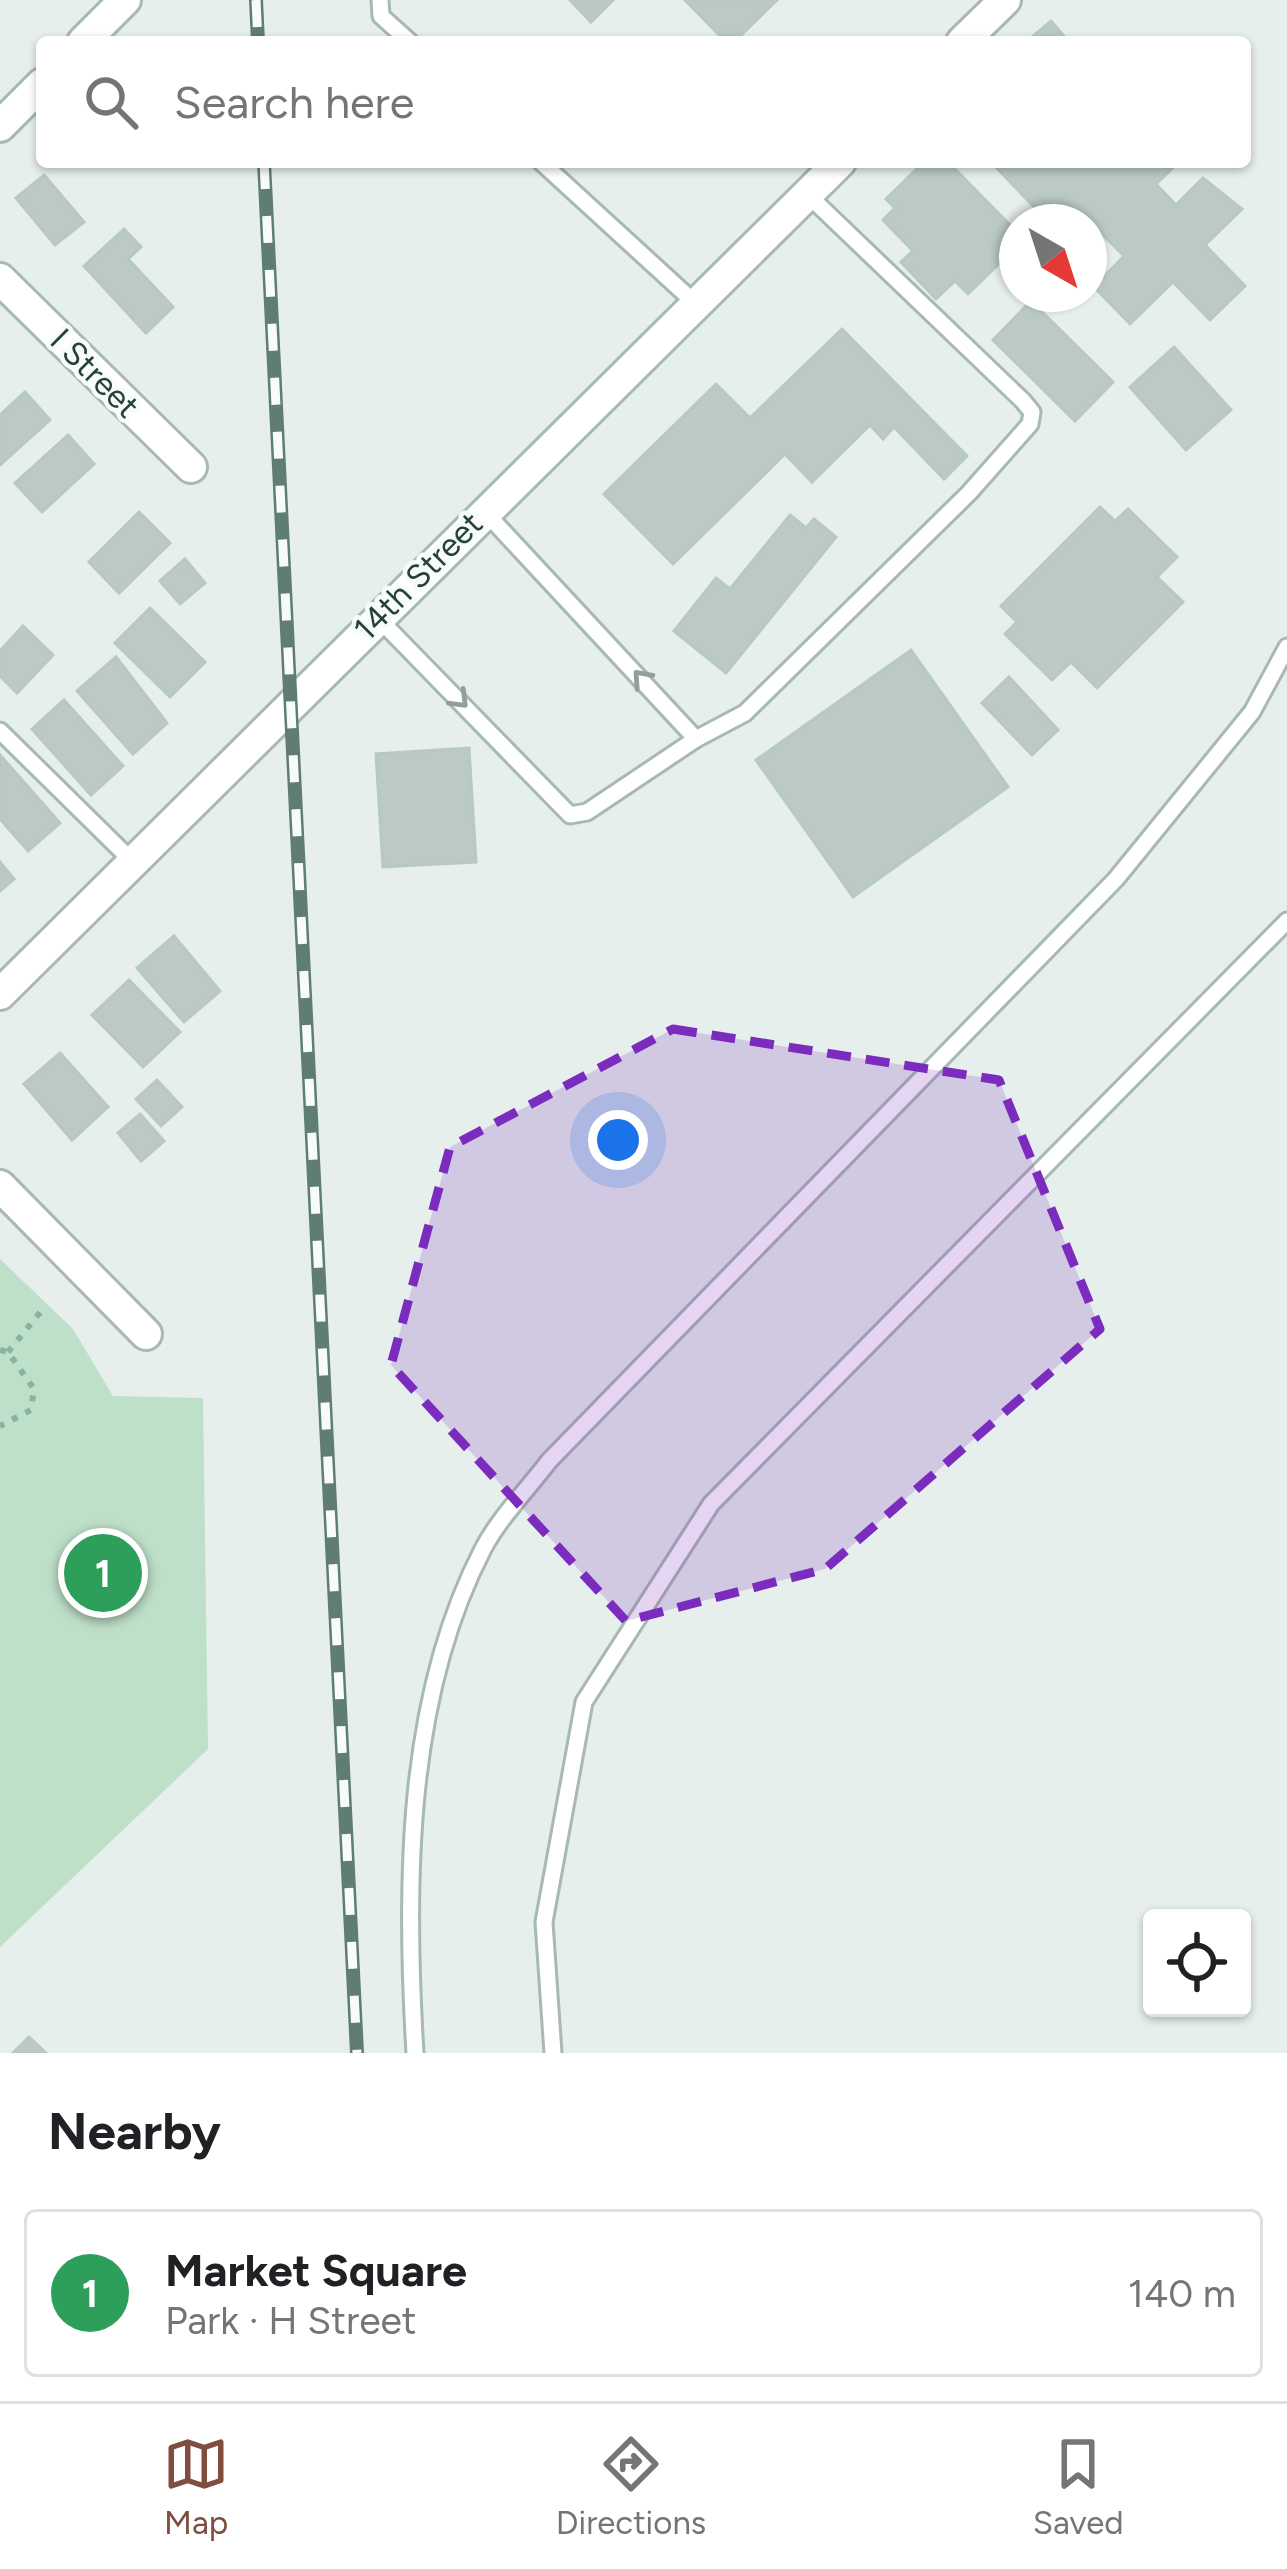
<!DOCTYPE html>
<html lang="en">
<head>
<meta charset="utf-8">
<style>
  body { margin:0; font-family:Figtree,sans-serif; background:#f2f2f2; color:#202124 }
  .controls { position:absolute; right:36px; bottom:36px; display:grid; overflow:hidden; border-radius:12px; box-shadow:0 3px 9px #0004 }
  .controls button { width:108px; height:108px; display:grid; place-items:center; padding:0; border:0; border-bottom:3px solid #e0e0e0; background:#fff; color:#202124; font:60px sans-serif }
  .compass { position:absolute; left:999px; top:204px; width:108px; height:108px; border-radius:50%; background:#fff; box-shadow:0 3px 9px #0004; rotate:141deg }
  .you { position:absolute; left:618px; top:1140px; width:42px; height:42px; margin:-30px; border:9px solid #fff; border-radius:50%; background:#1a73e8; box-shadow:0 0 0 18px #1a73e833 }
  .badge { display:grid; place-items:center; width:78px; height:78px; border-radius:50%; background:#7f4e3f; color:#fff; font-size:39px; font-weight:700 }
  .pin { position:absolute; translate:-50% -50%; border:6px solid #fff; box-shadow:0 3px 12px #0006 }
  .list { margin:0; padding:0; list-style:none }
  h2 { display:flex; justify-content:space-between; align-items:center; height:156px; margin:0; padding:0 48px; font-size:51px }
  h2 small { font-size:39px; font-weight:400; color:#757577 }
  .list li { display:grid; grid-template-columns:78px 1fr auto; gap:36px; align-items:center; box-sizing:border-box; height:168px; margin:0 24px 24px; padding:0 24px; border:3px solid #e0e0e0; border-radius:12px }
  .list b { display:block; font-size:45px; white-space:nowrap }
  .list p { margin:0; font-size:39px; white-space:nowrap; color:#757577 }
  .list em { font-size:39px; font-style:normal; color:#757577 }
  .icon { flex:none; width:66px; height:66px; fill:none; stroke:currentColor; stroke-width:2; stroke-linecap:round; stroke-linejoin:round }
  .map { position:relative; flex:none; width:1287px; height:2053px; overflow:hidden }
  .search { position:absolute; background:#fff; box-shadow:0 3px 9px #0004; left:36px; right:36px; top:36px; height:132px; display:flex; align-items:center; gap:30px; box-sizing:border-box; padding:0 42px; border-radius:12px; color:#757577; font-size:45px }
  .sheet { height:348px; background:#fff }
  nav { display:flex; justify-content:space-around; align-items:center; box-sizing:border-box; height:168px; border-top:3px solid #e0e0e0; background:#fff; font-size:33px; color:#757577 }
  nav a { display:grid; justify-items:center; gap:6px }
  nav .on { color:#7f4e3f }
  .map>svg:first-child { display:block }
</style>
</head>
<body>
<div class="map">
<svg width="1287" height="2053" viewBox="0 0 1287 2053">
  <rect width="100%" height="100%" fill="#e6efeb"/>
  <path fill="#bfe0c8" d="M0,1259L73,1329L113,1396L203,1398L208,1749L0,1947Z"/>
  <g fill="#bbcac4" stroke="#b8c9c2" stroke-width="3">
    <path d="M570,0H613L591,22Z"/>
    <path d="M685,0H777L734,42H726Z"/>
    <path d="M1051,21L1069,42H1026Z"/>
    <path d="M924,162H948L1017,232V246L968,294L955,281L936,299L901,262L913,251L883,220L895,208L886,199Z"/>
    <path d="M1179,162L1156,184L1176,205L1203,178L1242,209L1205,245L1245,286L1210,320L1173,282L1130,324L1094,287L1124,256L1103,235L1089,248V222H1017V230L1012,226L1026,213L1036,209L992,163Z"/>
    <path d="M44,175L84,222L55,245L16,198Z"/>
    <path d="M124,229L141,247L128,259L173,307L146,333L84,266Z"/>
    <path d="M1031,301L1113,382L1075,421L993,340Z"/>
    <path d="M842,329L967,456L944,479L894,427L883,439L870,425L812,482L785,454L673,564L604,494L716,384L750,418Z"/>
    <path d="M1174,347L1231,410L1186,450L1130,387Z"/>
    <path d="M25,392L50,420L0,465V415Z"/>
    <path d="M68,435L94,464L42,512L15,483Z"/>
    <path d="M1100,507L1115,521L1128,509L1177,557L1157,577L1183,602L1097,688L1071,662L1052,680L1005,634L1017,622L1001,606Z"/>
    <path d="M139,512L170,543L119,593L89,562Z"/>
    <path d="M790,515L806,528L814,519L836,537L726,673L674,631L716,578L730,589Z"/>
    <path d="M185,559L205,583L180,604L160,581Z"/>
    <path d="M150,608L205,662L170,697L115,643Z"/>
    <path d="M23,626L53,655L17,693L0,676V651Z"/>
    <path d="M911,650L1008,787L853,897L756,760Z"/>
    <path d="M116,657L167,723L133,754L77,691Z"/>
    <path d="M1009,677L1058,730L1032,755L982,703Z"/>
    <path d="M64,700L123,766L91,795L32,729Z"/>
    <path d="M469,748L476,862L383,867L376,754Z"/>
    <path d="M0,755L60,823L28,851L0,819Z"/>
    <path d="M0,862L14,879L0,891Z"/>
    <path d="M174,936L220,991L184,1022L137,968Z"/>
    <path d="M129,980L180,1032L143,1067L92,1015Z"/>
    <path d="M60,1053L108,1107L72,1140L24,1084Z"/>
    <path d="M157,1080L182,1107L161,1126L136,1099Z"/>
    <path d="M140,1114L164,1141L141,1161L118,1133Z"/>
    <path d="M29,2037L46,2053H13Z"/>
  </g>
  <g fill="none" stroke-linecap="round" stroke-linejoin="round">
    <g stroke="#a8b8b2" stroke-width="21">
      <g id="lane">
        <path d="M380,0L381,16L410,42"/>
        <path d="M541,162L695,303"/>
        <path d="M377,617L570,815L587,812L696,739L485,512"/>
        <path d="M0,731L131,860"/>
        <path d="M696,739L745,713L969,493L1030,424L1032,412L1023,401L807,194"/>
        <path d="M415,2053C405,1888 405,1699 483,1549C499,1518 528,1489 549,1461L1116,879L1252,712L1287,647"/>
        <path d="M553,2053L544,1922L584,1702L711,1504L1287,921"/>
      </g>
    </g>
    <g stroke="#a8b8b2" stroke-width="36">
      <g id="street">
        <path d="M83,42L125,0"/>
        <path d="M962,42L1005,0"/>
        <path d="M0,126L42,84"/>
        <path d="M0,279L191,467"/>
        <path d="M0,994L840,162"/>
        <path d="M0,1186L146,1334"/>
      </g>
    </g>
    <g stroke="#86b3a5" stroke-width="6" stroke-dasharray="6 9" stroke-linecap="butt">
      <path d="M0,1350L8,1352L34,1389L31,1410L0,1426"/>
      <path d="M8,1352L42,1310"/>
    </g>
    <use href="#lane" stroke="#fff" stroke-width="15"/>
    <use href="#street" stroke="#fff" stroke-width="30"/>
    <g stroke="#5f7d75" stroke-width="14">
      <g id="rail">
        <path d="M256,0L258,42"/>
        <path d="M264,162L357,2053"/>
      </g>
    </g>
    <use href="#rail" stroke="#f7fbf9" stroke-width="9" stroke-dasharray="27" stroke-linecap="butt"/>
  </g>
  <defs><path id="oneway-chevron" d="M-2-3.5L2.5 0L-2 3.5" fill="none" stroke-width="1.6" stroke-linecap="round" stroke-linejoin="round" transform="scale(3)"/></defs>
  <g stroke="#92a09c">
    <use href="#oneway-chevron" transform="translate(641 678) rotate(-132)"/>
    <use href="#oneway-chevron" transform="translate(460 700) rotate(45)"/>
  </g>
  <path fill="#7b2cbf" fill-opacity="0.2" stroke="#7b2cbf" stroke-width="9" stroke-dasharray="24 15" stroke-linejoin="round" d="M673,1029L999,1080L1100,1329L825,1569L626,1621L391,1365L450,1147Z"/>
  <g text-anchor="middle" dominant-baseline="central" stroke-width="9" stroke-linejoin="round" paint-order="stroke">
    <g font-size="33" fill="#24423a" stroke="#f7fbf9">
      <text transform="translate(95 373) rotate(45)">I Street</text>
      <text transform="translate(418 576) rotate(-45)">14th Street</text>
    </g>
  </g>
</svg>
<div class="controls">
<button><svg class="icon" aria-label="locate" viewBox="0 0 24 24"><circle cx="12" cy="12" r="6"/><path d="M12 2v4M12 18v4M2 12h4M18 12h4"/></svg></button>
</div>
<svg class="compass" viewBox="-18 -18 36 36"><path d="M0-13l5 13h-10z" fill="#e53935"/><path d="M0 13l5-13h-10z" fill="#757577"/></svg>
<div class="you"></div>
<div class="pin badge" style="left:103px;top:1573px;background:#2e9e5b">1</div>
<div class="search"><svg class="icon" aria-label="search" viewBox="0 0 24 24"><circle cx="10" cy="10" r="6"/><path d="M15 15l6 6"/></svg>Search here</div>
</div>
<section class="sheet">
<h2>Nearby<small></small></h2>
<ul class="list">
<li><span class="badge" style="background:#2e9e5b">1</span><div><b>Market Square</b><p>Park · H Street</p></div><em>140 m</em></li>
</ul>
</section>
<nav>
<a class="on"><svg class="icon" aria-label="map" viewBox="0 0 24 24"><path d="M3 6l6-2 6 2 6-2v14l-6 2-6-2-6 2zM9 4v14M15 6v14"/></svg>Map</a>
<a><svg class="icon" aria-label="directions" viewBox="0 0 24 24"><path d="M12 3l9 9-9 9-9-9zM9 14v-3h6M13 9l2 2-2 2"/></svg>Directions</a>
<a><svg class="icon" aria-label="saved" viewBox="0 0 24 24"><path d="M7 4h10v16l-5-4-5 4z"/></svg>Saved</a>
</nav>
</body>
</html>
